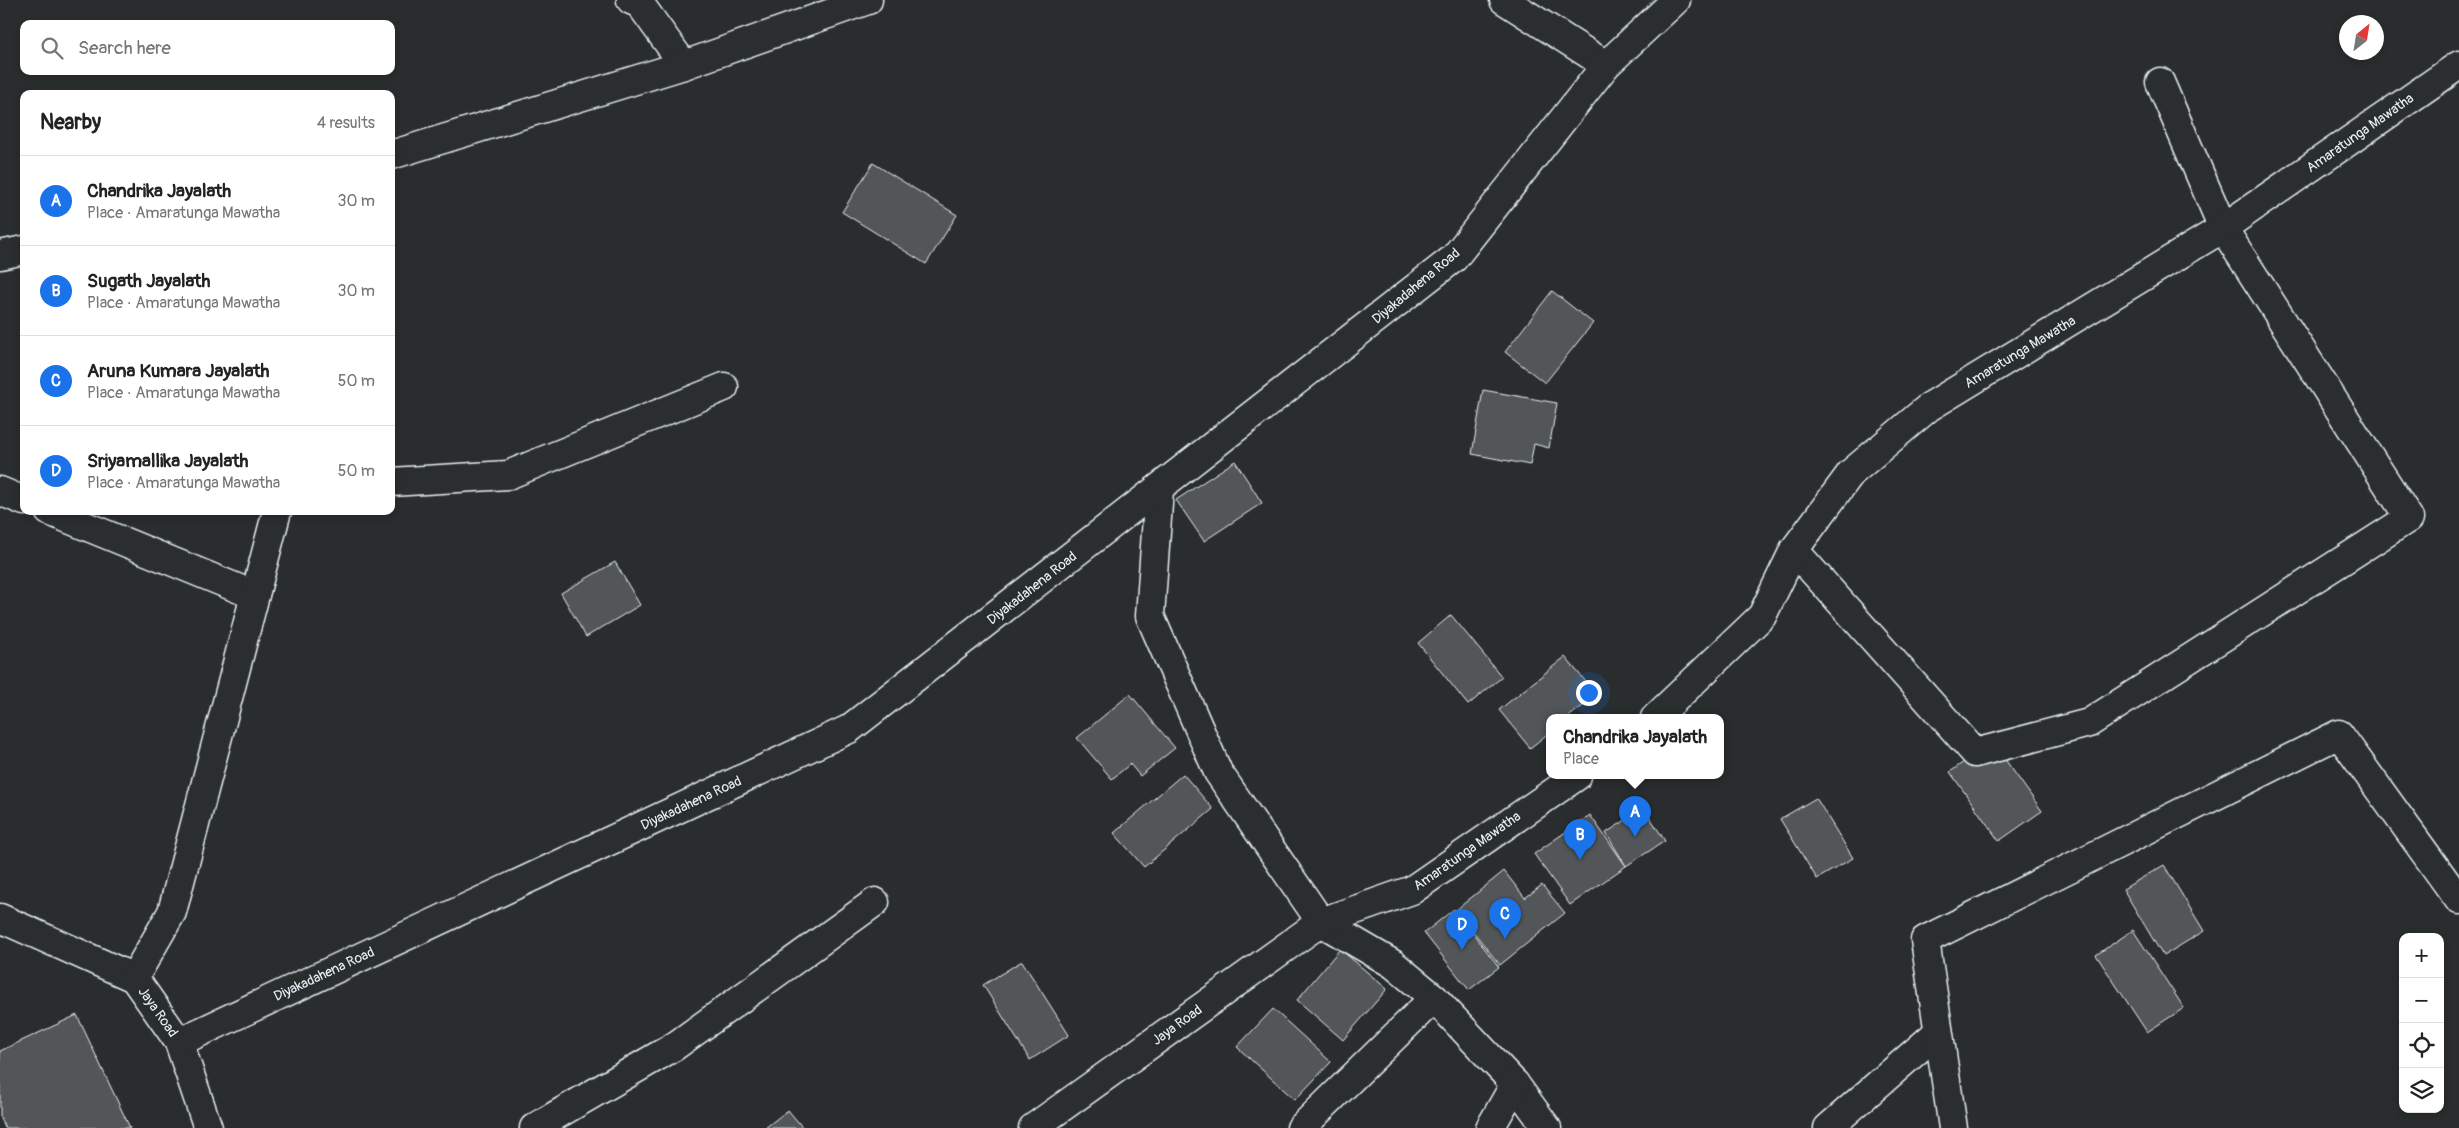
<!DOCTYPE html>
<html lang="en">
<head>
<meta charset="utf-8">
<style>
  body { margin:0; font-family:Pangolin,sans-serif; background:#f6f6f6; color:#222 }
  .controls { position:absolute; right:15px; bottom:15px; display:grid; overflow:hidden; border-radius:10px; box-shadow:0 2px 8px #0003 }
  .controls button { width:45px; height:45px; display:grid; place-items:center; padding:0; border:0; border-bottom:1px solid #e0e0e0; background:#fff; color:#222; font:25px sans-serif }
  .compass { position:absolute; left:2339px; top:15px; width:45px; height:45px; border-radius:50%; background:#fff; box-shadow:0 2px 8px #0003; rotate:30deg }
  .you { position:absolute; left:1588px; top:692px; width:18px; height:18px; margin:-12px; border:4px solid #fff; border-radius:50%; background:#1a73e8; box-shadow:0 0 0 8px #1a73e833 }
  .badge { display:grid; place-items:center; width:32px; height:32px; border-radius:50%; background:#1a73e8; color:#fff; font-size:16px; font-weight:700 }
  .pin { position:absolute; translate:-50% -41px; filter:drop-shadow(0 1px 2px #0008) }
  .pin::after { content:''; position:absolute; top:26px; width:18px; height:15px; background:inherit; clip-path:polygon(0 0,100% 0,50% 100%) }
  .popup { position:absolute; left:1546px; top:714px; width:178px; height:65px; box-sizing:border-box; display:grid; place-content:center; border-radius:10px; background:#fff; filter:drop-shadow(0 1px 4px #0005); font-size:16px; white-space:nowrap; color:#767676 }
  .popup b { font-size:19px; color:#222 }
  .popup::after { content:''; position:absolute; left:50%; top:100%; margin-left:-10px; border:10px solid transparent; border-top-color:#fff }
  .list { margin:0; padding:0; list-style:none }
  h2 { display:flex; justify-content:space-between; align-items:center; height:65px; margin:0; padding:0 20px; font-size:21px }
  h2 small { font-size:16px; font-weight:400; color:#767676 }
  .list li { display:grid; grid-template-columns:32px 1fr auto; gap:15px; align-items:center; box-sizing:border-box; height:90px; padding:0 20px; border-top:1px solid #e0e0e0 }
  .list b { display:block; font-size:19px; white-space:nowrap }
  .list p { margin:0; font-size:16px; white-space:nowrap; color:#767676 }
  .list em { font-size:16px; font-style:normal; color:#767676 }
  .icon { flex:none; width:28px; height:28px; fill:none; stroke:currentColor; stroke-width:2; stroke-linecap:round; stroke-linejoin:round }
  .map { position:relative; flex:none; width:2459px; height:1128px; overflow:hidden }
  .search { position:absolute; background:#fff; box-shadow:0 2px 8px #0003; left:20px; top:20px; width:375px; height:55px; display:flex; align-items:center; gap:12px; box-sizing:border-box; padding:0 18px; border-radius:10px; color:#767676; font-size:19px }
  .panel { position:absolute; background:#fff; box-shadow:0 2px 8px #0003; left:20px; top:90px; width:375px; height:425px; border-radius:10px }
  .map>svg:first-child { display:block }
</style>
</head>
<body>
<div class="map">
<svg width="2459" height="1128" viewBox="0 0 2459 1128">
  <rect width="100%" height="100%" fill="#2a2d2e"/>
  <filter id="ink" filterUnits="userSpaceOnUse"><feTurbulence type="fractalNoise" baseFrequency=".02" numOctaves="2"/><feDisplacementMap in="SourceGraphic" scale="10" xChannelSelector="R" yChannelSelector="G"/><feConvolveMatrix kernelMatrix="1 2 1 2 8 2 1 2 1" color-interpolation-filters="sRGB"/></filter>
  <g filter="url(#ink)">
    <g fill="#535759" stroke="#e8f1f8">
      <path d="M873,163L957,215L926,264L842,212Z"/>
      <path d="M1552,291L1593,323L1545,383L1505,352Z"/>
      <path d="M1483,390L1557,403L1549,448L1534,444L1530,465L1472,454Z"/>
      <path d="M1235,461L1262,503L1204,541L1176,500Z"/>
      <path d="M615,562L640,605L586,637L561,593Z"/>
      <path d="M1451,615L1502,677L1468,705L1418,643Z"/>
      <path d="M1565,657L1597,695L1567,718H1550V732L1530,748L1499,710Z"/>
      <path d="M1130,694L1175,748L1140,776L1130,764L1112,779L1077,738Z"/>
      <path d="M1999,751L2042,811L1999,841L1950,772L1968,759Z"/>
      <path d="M1183,774L1213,809L1144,867L1114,833Z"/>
      <path d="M1816,798L1853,858L1817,879L1780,819Z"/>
      <path d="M1644,808L1665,841L1626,866L1606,833Z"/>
      <path d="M1590,815L1626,866L1570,905L1534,854Z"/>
      <path d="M2164,865L2204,931L2163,956L2123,889Z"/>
      <path d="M1504,871L1525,898L1542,885L1565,913L1500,965L1456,910Z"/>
      <path d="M1454,909L1499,967L1469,990L1424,933Z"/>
      <path d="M2133,930L2184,1008L2147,1032L2096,955Z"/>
      <path d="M1340,949L1387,989L1343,1040L1297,1000Z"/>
      <path d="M1022,961L1069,1035L1030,1060L983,985Z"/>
      <path d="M1273,1009L1331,1062L1295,1100L1237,1047Z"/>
      <path d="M77,1015L130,1128H5L0,1116V1051Z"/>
      <path d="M788,1110L803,1128H765Z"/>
    </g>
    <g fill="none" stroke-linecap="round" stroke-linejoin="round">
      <g stroke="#e8f1f8" stroke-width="31">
        <g id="minor">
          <path d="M631,0L640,4L684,65"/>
          <path d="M1504,0L1606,65"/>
          <path d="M391,155L684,65L868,0"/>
          <path d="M0,255L24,250"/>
          <path d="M391,482L508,475L724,387"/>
          <path d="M1159,490L1150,616L1218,772L1321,922L1393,964L1434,998L1515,1084L1547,1128"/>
          <path d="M0,491L24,501"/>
          <path d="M49,511L254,595"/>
          <path d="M1794,550L1975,753L2089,723L2409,518L2223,228L2160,82"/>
          <path d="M1655,718L1762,616L1794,550L1851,473L1929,407L2223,228L2459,65"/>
          <path d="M0,918L134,978L179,1042L208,1128"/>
          <path d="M134,978L172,912L277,511"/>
          <path d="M179,1042L849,729L1454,258L1606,65L1676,0"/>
          <path d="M534,1128L675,1046L875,902"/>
          <path d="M1033,1128L1321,922L1412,890L1577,776"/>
          <path d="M1301,1128L1434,998"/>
          <path d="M1490,1128L1515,1084"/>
          <path d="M1828,1128L1938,1032"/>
          <path d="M1953,1128L1925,940L2339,734L2459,900"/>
        </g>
      </g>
      <use href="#minor" stroke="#2a2d2e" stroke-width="28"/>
    </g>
  </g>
  <g text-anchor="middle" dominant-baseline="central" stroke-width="5" stroke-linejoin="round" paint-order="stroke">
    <g font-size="14" fill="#e8f1f8" stroke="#2a2d2e">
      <text transform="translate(2360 133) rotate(-35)">Amaratunga Mawatha</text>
      <text transform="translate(1416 286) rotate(-40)">Diyakadahena Road</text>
      <text transform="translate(2020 352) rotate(-31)">Amaratunga Mawatha</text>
      <text transform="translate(1032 588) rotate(-38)">Diyakadahena Road</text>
      <text transform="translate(691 803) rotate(-25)">Diyakadahena Road</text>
      <text transform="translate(1467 851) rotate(-35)">Amaratunga Mawatha</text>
      <text transform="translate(324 974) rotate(-25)">Diyakadahena Road</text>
      <text transform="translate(158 1012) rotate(55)">Jaya Road</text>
      <text transform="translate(1177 1025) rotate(-36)">Jaya Road</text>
    </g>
  </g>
</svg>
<div class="controls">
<button>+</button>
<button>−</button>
<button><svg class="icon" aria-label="locate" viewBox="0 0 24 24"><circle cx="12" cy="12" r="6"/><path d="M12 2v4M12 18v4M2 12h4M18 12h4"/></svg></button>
<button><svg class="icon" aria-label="layers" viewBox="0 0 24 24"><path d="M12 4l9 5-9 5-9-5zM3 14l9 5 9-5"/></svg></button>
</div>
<svg class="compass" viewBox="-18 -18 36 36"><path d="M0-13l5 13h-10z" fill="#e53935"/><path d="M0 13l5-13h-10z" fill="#767676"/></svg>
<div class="you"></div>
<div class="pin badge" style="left:1635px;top:837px">A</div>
<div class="popup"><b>Chandrika Jayalath</b>Place</div>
<div class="pin badge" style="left:1580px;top:860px">B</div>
<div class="pin badge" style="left:1505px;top:939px">C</div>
<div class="pin badge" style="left:1462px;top:950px">D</div>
<div class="search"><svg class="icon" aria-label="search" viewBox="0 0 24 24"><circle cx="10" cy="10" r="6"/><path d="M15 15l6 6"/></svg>Search here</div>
<section class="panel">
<h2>Nearby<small>4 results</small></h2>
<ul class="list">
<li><span class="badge">A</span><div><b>Chandrika Jayalath</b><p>Place · Amaratunga Mawatha</p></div><em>30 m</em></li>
<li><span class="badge">B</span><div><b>Sugath Jayalath</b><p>Place · Amaratunga Mawatha</p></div><em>30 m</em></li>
<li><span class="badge">C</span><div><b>Aruna Kumara Jayalath</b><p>Place · Amaratunga Mawatha</p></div><em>50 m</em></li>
<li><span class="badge">D</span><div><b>Sriyamallika Jayalath</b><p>Place · Amaratunga Mawatha</p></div><em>50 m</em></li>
</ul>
</section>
</div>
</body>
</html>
